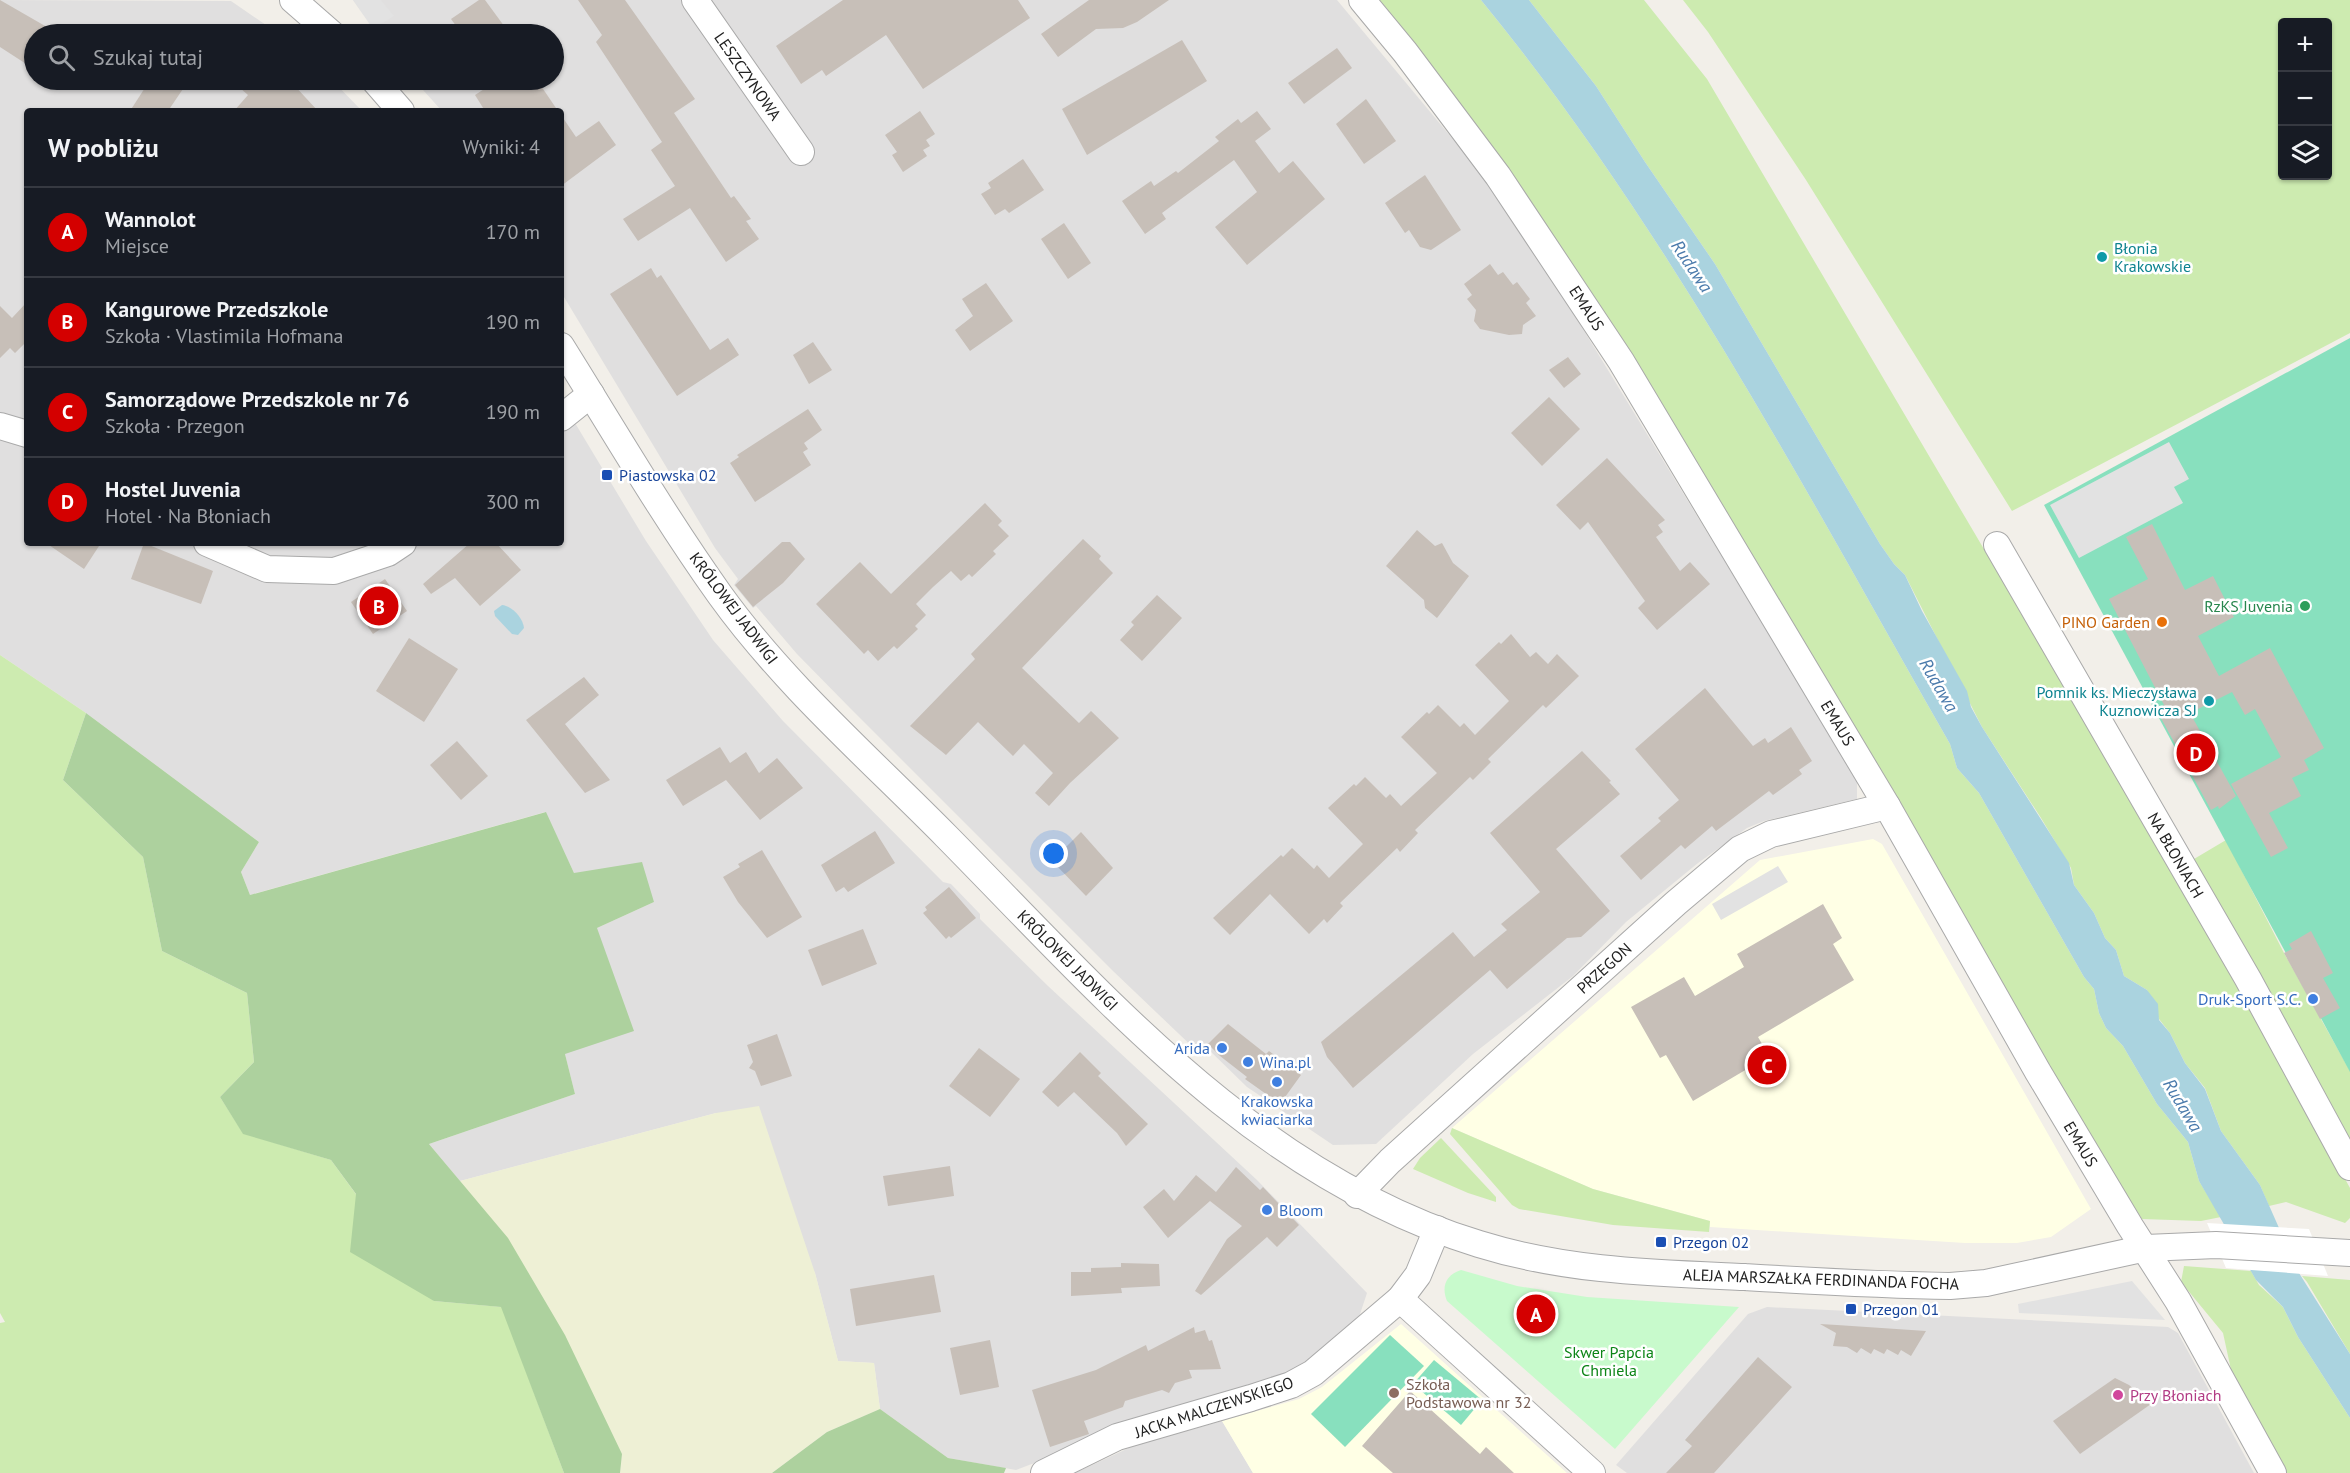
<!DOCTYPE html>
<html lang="pl">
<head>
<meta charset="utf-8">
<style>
  body { margin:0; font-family:"PT Sans",sans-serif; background:#242831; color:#f1f3f6 }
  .controls { position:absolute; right:18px; top:18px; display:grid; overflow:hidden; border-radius:6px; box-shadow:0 2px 4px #0004 }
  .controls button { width:54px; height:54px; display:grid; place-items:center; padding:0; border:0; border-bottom:2px solid #363941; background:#171b24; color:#f1f3f6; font:30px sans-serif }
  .you { position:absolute; left:1054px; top:854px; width:21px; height:21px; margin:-15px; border:4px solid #fff; border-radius:50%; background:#1a73e8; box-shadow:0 0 0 9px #1a73e833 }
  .badge { display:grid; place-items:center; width:39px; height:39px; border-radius:50%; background:#d40000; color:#fff; font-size:20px; font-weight:700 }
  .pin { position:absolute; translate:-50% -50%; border:3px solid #fff; box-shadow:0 2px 6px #0006 }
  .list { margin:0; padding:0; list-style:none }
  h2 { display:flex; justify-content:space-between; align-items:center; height:78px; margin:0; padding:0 24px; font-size:26px }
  h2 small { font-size:20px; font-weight:400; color:#9ea1a6 }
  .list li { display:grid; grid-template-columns:39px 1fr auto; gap:18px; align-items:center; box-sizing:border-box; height:90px; padding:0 24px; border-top:2px solid #363941 }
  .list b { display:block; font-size:22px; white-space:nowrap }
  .list p { margin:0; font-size:20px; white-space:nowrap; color:#9ea1a6 }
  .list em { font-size:20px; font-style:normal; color:#9ea1a6 }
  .icon { flex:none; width:33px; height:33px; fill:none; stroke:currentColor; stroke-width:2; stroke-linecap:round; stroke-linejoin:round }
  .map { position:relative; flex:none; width:2350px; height:1473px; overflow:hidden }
  .search { position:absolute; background:#171b24; box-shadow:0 2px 4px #0004; left:24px; top:24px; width:540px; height:66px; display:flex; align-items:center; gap:15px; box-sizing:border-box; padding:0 21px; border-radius:33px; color:#9ea1a6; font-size:22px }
  .panel { position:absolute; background:#171b24; box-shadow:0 2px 4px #0004; left:24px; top:108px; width:540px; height:438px; border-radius:6px }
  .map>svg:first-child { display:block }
</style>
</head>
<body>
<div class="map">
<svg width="2350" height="1473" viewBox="0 0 2350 1473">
  <rect width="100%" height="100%" fill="#f2efe9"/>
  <g fill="#e0dfdf">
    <path d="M0,0L231,1L279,34H34V80H332L362,111H27V428L0,419Z"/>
    <path d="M353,0H1337L1506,203L1857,778V799L1764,821L1747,828L1698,863L1626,922L1573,976L1473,1054L1376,1144L1333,1145L1247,1087L1206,1047L1200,1054L1113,971L850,708L797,654L756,606L753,608L734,585L738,579L715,548L561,292V111H442L414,80H554V34H378Z"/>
    <path d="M572,418L646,541L713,640L783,721L943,882L951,884L980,914V919L1048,986L1257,1180L1367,1293L1356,1326L1308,1366L1267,1386L1118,1431L1016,1470L948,1458L880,1409L874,1363L838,1361L815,1273L716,1113L460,1181L429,1144L575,1094L565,1054L597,928L654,902L574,873L545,812L250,895L241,872L259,842L86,713L0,655V435L27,443V543H190L226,564L389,563L416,543H561V424Z"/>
    <path d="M232,543H385L331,561H280Z"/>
    <path d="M1767,1307L2168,1327L2178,1333L2254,1473H1627L1616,1465L1748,1314Z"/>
    <path d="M1222,1421L1253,1473H1075L1133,1446Z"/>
  </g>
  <g fill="#ffffe5">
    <path d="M1873,839L1882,844L2091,1209L2051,1237L2017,1243H1965L1710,1227V1221L1593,1189L1452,1128L1760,860Z"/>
    <path d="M1401,1324L1567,1473H1253L1222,1421L1299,1399L1322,1387Z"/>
  </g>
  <path fill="#eef0d5" d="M759,1106L815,1273L838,1361L874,1363L880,1409L827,1432L772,1473H620L622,1454L460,1181L716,1113Z"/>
  <g fill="#cdebb0" fill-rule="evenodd">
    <path d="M1372,0H1481C1667,227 1805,490 1950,744L1957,768L1979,793L2084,977L2094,989L2099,1013L2106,1028L2123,1046L2157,1104L2188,1142L2199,1181L2221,1217L2201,1221L2142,1219L2115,1178L1882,783Z"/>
    <path d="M1529,0H1644L1707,79L2117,775L2239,987L2350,1188V1218L2345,1223L2286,1202L2269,1206L2260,1185L2221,1131L2205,1088L2185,1063L2170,1033L2159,1019L2147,990L2124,976L2116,950L2105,938L2094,913L2074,885L2071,868L2041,818L1982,727L1905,575L1894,564L1880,544L1715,264L1645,162L1596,86Z"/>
    <path d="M1683,0H2350V333L2012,511L1806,180L1708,32ZM2282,22H2328V176H2282Z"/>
    <path d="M0,655L86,713L63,780L143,857L162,951L247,993L254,1062L220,1097L243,1133L331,1160L434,1301L502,1307L564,1473H0V1323L5,1322L0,1313Z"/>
    <path d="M2226,840L2284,953L2350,1071V1147L2194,859Z"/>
    <path d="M1452,1128L1593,1189L1710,1221L1709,1232L1613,1225L1519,1209L1512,1205L1450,1134Z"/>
    <path d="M1441,1138L1496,1197V1202L1468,1193L1413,1169L1420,1158Z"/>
    <path d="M2184,1266L2251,1271L2259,1285L2283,1307L2298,1337L2350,1418V1473H2282L2235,1388L2223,1333L2181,1282Z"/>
    <path d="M2302,1276L2350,1280V1354L2307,1282Z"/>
  </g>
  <g fill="#add19e">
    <path d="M86,713L259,842L241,872L250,895L546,812L574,873L642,862L654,902L597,928L634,1031L565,1054L575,1094L429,1144L508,1238L565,1335L622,1454L620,1473H564L501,1307L434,1301L350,1252L356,1194L331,1160L243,1134L220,1097L254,1062L247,993L162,951L143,857L63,780Z"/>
    <path d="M880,1409L948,1458L1006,1468L1004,1473H772L827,1432Z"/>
  </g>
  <path fill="#c8facc" d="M1461,1270L1517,1286L1587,1297L1739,1307L1615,1449L1447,1301C1441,1286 1446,1275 1461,1270Z"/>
  <g fill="#88e0be">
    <path d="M2350,338V1072L2044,505Z"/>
    <path d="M1390,1335L1424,1366L1345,1447L1311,1414Z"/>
    <path d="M1434,1360L1482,1400L1461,1425L1413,1384Z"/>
  </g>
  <g fill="#e2e2e2">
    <path d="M353,0H381L394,16L373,29Z"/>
    <path d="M2169,442L2189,479L2174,487L2183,503L2079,558L2050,505Z"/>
    <path d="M1778,866L1788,882L1721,920L1712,904Z"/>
    <path d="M2132,1281L2165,1320L2019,1313L2018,1304Z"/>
  </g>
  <g fill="#aad3df">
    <path d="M1481,0H1529L1596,86L1645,162L1715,264L1880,544L1894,564L1905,575L1922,611L1967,691L1971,707L1982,727L2069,863L2074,885L2094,913L2105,938L2116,950L2124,976L2147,990L2158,1004L2159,1020L2170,1033L2185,1063L2205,1089L2221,1131L2260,1185L2299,1273L2350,1354V1418L2298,1337L2283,1307L2256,1280L2199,1181L2188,1142L2157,1104L2123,1046L2106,1028L2099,1013L2094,989L2084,977L1979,793L1957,768L1950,744C1805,490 1667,227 1481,0Z"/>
    <path d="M502,605C512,606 523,618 524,628L518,635L512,634L495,616L494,611Z"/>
  </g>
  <path fill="#fff" d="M2207,1223L2309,1229L2328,1276L2226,1268Z"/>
  <g fill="#c7bfb8">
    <path d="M0,0L59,34H34V69L0,47Z"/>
    <path d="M479,0H485L510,34H462L451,19Z"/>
    <path d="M578,0H625L695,99L674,113L731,198L734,196L751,219L746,221L759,239L726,262L690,208L638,241L623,219L675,186L651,150L662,142L596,42L602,35Z"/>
    <path d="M843,0H1018L1030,18L923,89L886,35L826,76L822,70L801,84L776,46Z"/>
    <path d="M1089,0H1169L1137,22L1123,28L1096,29L1058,57L1041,34Z"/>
    <path d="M1182,40L1207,81L1087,155L1062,109Z"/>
    <path d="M1337,48L1352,68L1304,104L1288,83Z"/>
    <path d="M150,80H189L168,111H130Z"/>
    <path d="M231,80H284L293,84L318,111H234L248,95Z"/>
    <path d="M498,80H537L558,111H485L475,95Z"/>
    <path d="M1366,99L1396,141L1364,164L1336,124Z"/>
    <path d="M920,111L935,134L926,140L930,146L923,150L927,156L903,172L892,155L897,152L885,135Z"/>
    <path d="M1257,111L1271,129L1255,141L1279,173L1293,161L1325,199L1247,265L1215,227L1257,192L1234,160L1162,213L1166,219L1145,234L1122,201L1151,181L1154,186L1176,171L1178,173L1219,141L1215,137L1238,119L1241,123Z"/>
    <path d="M561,115L576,137L599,121L616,145L561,186Z"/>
    <path d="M1023,159L1044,190L1009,213L1005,209L995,215L981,194L991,188L988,183Z"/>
    <path d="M1425,175L1461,230L1431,250L1420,247L1409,230L1405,233L1385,203Z"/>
    <path d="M1064,223L1091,263L1068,279L1041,239Z"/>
    <path d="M1490,264L1498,275L1503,272L1513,285L1517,282L1530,299L1526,303L1536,316L1523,325L1522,334L1509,335L1480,329L1474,321L1476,310L1467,299L1472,295L1464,284Z"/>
    <path d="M651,268L657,278L661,275L710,350L728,338L739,355L677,396L610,294Z"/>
    <path d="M986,283L1013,321L970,351L955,330L973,316L962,299Z"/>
    <path d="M27,302V341L15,353L10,348L0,358V306L12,318Z"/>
    <path d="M813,342L832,370L809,384L793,355Z"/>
    <path d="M1568,357L1581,374L1564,388L1549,370Z"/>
    <path d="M1549,397L1580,429L1542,466L1511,433Z"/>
    <path d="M808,409L822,430L804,443L808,449L803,452L811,465L755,502L730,463L739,457L737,455Z"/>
    <path d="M1607,458L1665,520L1658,525L1663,532L1656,537L1680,571L1690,562L1710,584L1657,630L1638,608L1645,601L1588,522L1580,530L1556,505Z"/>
    <path d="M985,503L1002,521L998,525L1009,536L993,551L996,554L972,577L969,574L961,581L951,571L933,587L916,604L926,615L915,626L918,629L897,649L894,646L878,661L868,650L864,654L816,604L860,562L891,594Z"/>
    <path d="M2152,524L2185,590L2213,576L2234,617L2198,636L2219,676L2270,648L2324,748L2304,760L2309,770L2292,778L2301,796L2269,813L2288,848L2271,857L2231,784L2281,757L2255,709L2245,715L2232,692L2190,713L2236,796L2219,809L2218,806L2211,810L2156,709L2164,705L2109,599L2148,579L2126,537Z"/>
    <path d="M1417,530L1435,546L1442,543L1453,563L1469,576L1437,618L1425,608L1424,600L1386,566Z"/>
    <path d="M1083,539L1101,556L1099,559L1113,573L1022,668L1079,723L1091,711L1119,738L1070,783L1049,806L1035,793L1053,773L1024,744L1013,756L978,722L946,755L910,726L975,659L971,654Z"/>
    <path d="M782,542H790L805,559L783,583L753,607L735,585Z"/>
    <path d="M46,543H101L84,569Z"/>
    <path d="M144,543L213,571L201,604L131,579Z"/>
    <path d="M470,543H496L521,570L480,606L455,578L431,594L423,584Z"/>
    <path d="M385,579L407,611L373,634L351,602Z"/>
    <path d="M1157,595L1182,618L1142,661L1120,640L1134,625L1131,622Z"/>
    <path d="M1511,634L1530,657L1536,652L1548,664L1557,654L1579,676L1546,708L1543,705L1488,759L1491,762L1473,780L1470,777L1415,830L1418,833L1400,852L1397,848L1340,903L1343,906L1327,923L1324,919L1309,934L1270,894L1230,935L1213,918L1281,855L1283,857L1292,848L1314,869L1317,865L1329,878L1363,844L1328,808L1354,784L1356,786L1365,777L1386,798L1390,794L1401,806L1437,773L1401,737L1427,712L1429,714L1438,705L1460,727L1464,723L1475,735L1509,701L1475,665L1499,642L1501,644Z"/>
    <path d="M409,638L458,669L424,722L376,691Z"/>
    <path d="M584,677L599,695L565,724L610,780L585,793L526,720Z"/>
    <path d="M1705,688L1753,746L1765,738L1768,743L1791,727L1812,761L1799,770L1802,774L1773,795L1769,791L1716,831L1712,826L1685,849L1681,845L1641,880L1620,856L1661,821L1658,818L1679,800L1635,749Z"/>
    <path d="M457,741L488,776L461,800L430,765Z"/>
    <path d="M720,747L730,763L746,752L759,773L777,758L803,788L760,820L726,780L683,806L666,780Z"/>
    <path d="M1582,751L1611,781L1609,782L1620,794L1556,849L1610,911L1581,937L1567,938L1507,989L1490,970L1353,1088L1327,1057L1321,1042L1453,932L1474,957L1507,930L1501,924L1540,892L1490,833Z"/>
    <path d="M875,831L895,863L848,892L844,887L836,892L821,865Z"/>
    <path d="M1081,832L1113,868L1086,896L1052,861Z"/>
    <path d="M762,850L802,917L767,938L738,902L723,877L740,867L738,864Z"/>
    <path d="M949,887L976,918L951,938L949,936L946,939L923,913L927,910L925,907Z"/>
    <path d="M1823,904L1842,938L1833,944L1854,980L1758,1037L1769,1056L1693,1101L1666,1055L1660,1058L1631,1007L1684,977L1695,996L1744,967L1737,954Z"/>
    <path d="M863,929L877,964L822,986L808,950Z"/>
    <path d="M2311,931L2333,973L2323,978L2340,1008L2320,1019L2284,953L2292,949L2289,944Z"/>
    <path d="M1228,1024L1266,1054L1269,1051L1301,1075L1280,1104L1245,1079L1247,1077L1220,1056L1208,1044Z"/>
    <path d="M777,1034L792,1076L761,1086L755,1071L749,1068L753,1062L747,1045Z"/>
    <path d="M979,1048L1020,1079L990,1117L949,1086Z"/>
    <path d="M1080,1052L1101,1073L1098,1076L1148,1124L1126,1146L1117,1133L1074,1092L1058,1107L1042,1092Z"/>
    <path d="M950,1166L954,1196L888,1206L883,1176Z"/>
    <path d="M1236,1167L1260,1190L1263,1187L1299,1225L1277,1247L1267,1237L1201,1295L1195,1291L1227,1239L1242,1226L1210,1201L1168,1238L1143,1207L1164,1189L1174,1201L1196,1175L1216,1192Z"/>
    <path d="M1121,1263L1159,1264L1160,1286L1121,1288L1122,1293L1071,1296V1272H1091V1268L1121,1267Z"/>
    <path d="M934,1275L941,1312L856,1326L850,1289Z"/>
    <path d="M1820,1324L1837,1325L1926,1331L1911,1356L1901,1350L1898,1355L1887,1349L1884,1354L1874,1349L1871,1354L1861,1348L1857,1353L1847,1347L1833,1346L1836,1333Z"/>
    <path d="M1194,1327L1195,1333L1205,1330L1209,1341L1212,1340L1221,1369L1189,1370L1192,1378L1175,1383L1169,1393L1162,1390L1125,1401L1123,1407L1084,1421L1089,1434L1050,1447L1032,1390L1096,1370L1146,1345L1148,1351Z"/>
    <path d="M990,1340L999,1387L960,1395L950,1348Z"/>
    <path d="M1758,1357L1792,1387L1714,1473H1666L1692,1446L1685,1440Z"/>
    <path d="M2115,1378L2129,1385L2151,1404L2080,1454L2053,1421Z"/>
    <path d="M1410,1391L1480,1454L1486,1447L1514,1473H1393L1362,1446Z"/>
  </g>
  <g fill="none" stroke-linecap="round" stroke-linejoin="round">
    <g stroke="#a9a9a9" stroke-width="28">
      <g id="minor">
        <path d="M293,0L332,34"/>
        <path d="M695,0L801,152"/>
        <path d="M1362,0L1405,52L1498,176L1621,361L1887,806L2038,1072L2130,1226L2178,1301L2273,1473"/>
        <path d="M374,80L401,111"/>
        <path d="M561,346C613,429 663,515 720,595C784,684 869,758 946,836C1104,996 1256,1176 1479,1244C1566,1271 1653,1273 1744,1277C1813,1281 1881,1285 1950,1286L1986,1283L2146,1248L2216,1245L2350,1253"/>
        <path d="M561,418L591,394"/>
        <path d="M0,426L27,434"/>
        <path d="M207,543L267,569L334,571L388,553L403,543"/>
        <path d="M1997,545L2248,979L2350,1167"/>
        <path d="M1357,1195L1390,1161L1676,903L1740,849L1771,834L1887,806"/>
        <path d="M1400,1299L1592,1473"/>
        <path d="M1044,1473L1117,1437L1251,1398L1291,1385L1313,1373L1400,1299L1418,1275L1437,1229"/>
      </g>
    </g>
    <use href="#minor" stroke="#fff" stroke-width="26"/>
  </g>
  <g fill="#0f9aa8" stroke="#fff" stroke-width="2">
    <circle cx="2102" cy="257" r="6"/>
    <circle cx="2209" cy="701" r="6"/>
  </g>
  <g fill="#1a4fb4" stroke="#fff" stroke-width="2">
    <rect x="601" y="469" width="12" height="12" rx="3"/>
    <rect x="1655" y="1236" width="12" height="12" rx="3"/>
    <rect x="1845" y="1303" width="12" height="12" rx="3"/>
  </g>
  <circle fill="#2e9e5b" stroke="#fff" stroke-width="2" cx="2305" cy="606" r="6"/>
  <circle fill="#e8710a" stroke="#fff" stroke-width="2" cx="2162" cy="622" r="6"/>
  <g fill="#3f7fe0" stroke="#fff" stroke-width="2">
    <circle cx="2313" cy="999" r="6"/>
    <circle cx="1222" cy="1048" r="6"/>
    <circle cx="1248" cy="1062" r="6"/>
    <circle cx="1277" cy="1082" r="6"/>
    <circle cx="1267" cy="1210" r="6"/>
  </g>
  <circle fill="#8d6e63" stroke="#fff" stroke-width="2" cx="1394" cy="1393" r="6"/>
  <circle fill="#d1479c" stroke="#fff" stroke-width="2" cx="2118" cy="1395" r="6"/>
  <g text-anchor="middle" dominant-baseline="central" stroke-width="5" stroke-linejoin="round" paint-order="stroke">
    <g font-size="16" fill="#222" stroke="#fff">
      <text transform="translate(748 76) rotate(55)">LESZCZYNOWA</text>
      <text transform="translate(1587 308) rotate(57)">EMAUS</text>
      <text transform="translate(734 608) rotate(53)">KRÓLOWEJ JADWIGI</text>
      <text transform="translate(1838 723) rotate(59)">EMAUS</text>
      <text transform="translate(2176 855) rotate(60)">NA BŁONIACH</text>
      <text transform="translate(1068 960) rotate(45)">KRÓLOWEJ JADWIGI</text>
      <text transform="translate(1604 968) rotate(-42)">PRZEGON</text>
      <text transform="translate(2081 1144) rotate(59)">EMAUS</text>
      <text transform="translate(1821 1279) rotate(2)">ALEJA MARSZAŁKA FERDINANDA FOCHA</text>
      <text transform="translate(1214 1407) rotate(-18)">JACKA MALCZEWSKIEGO</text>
    </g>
    <g font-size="16" fill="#0d838f" stroke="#fff" text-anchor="start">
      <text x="2114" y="248">Błonia<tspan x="2114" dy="18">Krakowskie</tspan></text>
      <text x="2197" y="692" text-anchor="end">Pomnik ks. Mieczysława<tspan x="2197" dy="18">Kuznowicza SJ</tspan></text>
    </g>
    <g font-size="16" fill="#164399" stroke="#fff" text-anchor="start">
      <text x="619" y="475">Piastowska 02</text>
      <text x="1673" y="1242">Przegon 02</text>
      <text x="1863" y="1309">Przegon 01</text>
    </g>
    <g font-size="16" fill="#27864d" stroke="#fff" text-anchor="end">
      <text x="2293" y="606">RzKS Juvenia</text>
    </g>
    <g font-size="16" fill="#c56008" stroke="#fff" text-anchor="end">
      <text x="2150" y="622">PINO Garden</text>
    </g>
    <g font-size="16" fill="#366cbe" stroke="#fff" text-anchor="end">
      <text x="2301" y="999">Druk-Sport S.C.</text>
      <text x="1210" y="1048">Arida</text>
      <text x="1260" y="1062" text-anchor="start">Wina.pl</text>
      <text x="1277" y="1101" text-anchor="middle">Krakowska<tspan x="1277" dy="18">kwiaciarka</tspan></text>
      <text x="1279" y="1210" text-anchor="start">Bloom</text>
    </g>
    <g font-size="16" fill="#0c8416" stroke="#fff">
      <text x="1609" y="1352">Skwer Papcia<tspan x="1609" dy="18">Chmiela</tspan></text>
    </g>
    <g font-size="16" fill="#785e54" stroke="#fff" text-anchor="start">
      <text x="1406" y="1384">Szkoła<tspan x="1406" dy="18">Podstawowa nr 32</tspan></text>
    </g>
    <g font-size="16" fill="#b23c85" stroke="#fff" text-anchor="start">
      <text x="2130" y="1395">Przy Błoniach</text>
    </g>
    <g font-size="18" font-style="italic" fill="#4a7aab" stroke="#fff">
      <text transform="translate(1692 266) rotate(56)">Rudawa</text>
      <text transform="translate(1939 685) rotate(60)">Rudawa</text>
      <text transform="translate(2183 1105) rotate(59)">Rudawa</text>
    </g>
  </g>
</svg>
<div class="controls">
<button>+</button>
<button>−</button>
<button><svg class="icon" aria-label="layers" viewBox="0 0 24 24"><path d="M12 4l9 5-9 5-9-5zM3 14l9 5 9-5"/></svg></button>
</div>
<div class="you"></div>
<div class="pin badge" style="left:1536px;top:1314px">A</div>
<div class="pin badge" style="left:379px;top:606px">B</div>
<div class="pin badge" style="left:1767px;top:1065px">C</div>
<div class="pin badge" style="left:2196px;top:753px">D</div>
<div class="search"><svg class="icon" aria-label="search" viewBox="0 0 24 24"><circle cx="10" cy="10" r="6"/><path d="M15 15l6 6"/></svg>Szukaj tutaj</div>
<section class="panel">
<h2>W pobliżu<small>Wyniki: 4</small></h2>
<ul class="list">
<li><span class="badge">A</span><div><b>Wannolot</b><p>Miejsce</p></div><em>170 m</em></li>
<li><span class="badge">B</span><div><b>Kangurowe Przedszkole</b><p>Szkoła · Vlastimila Hofmana</p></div><em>190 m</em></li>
<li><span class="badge">C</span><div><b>Samorządowe Przedszkole nr 76</b><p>Szkoła · Przegon</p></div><em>190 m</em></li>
<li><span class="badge">D</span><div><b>Hostel Juvenia</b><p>Hotel · Na Błoniach</p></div><em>300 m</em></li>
</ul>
</section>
</div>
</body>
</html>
